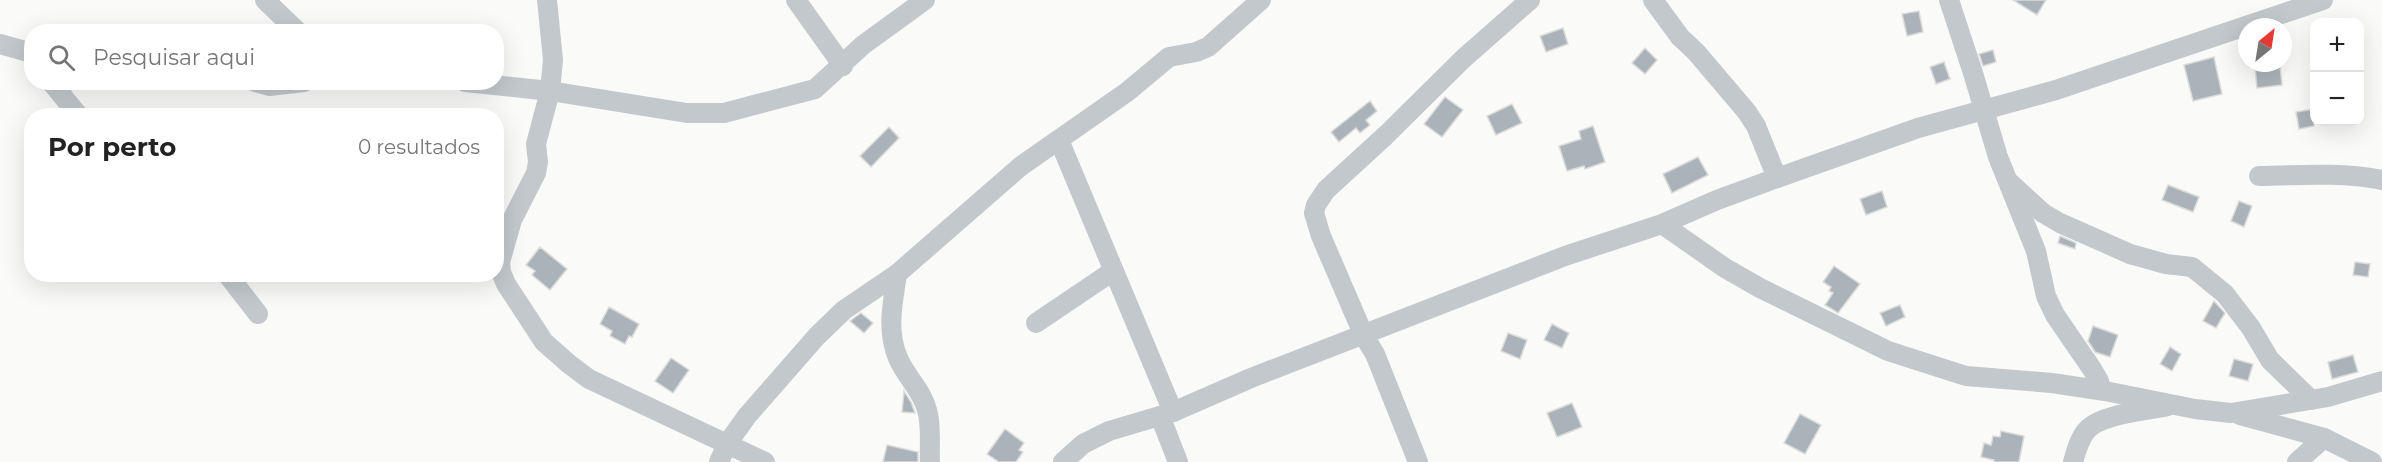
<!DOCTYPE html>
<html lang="pt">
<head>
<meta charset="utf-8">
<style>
  body { margin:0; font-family:Montserrat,sans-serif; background:#f6f6f6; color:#222 }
  .controls { position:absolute; right:18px; top:18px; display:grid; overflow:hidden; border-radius:12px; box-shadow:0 6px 24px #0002 }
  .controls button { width:54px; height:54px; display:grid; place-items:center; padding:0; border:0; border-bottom:2px solid #e0e0e0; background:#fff; color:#222; font:30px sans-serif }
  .compass { position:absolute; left:2238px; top:18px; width:54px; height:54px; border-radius:50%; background:#fff; box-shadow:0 6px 24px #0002; rotate:30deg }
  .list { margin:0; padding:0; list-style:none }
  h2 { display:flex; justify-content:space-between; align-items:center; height:78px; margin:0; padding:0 24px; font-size:26px }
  h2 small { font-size:20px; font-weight:400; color:#767676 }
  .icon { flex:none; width:33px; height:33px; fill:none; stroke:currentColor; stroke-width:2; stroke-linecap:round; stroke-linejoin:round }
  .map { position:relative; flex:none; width:2382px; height:462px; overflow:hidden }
  .search { position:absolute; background:#fff; box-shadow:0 6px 24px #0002; left:24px; top:24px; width:480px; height:66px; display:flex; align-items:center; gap:15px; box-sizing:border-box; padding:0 21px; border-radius:24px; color:#767676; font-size:22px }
  .panel { position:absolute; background:#fff; box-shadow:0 6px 24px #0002; left:24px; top:108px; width:480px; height:174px; border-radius:24px }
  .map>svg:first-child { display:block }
</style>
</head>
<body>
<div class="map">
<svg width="2382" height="462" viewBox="0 0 2382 462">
  <rect width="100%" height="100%" fill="#fafaf8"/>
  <g fill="#aab3b9" stroke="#dcdcda" stroke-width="1.5">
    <path d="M2013,0H2046L2037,15Z"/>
    <path d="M1919,11L1923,32L1907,36L1902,14Z"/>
    <path d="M1563,28L1568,44L1546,52L1540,36Z"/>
    <path d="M1645,48L1657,60L1645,74L1632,63Z"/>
    <path d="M1993,50L1996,62L1983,66L1979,54Z"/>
    <path d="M2214,57L2222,94L2193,101L2184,65Z"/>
    <path d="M1944,62L1950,79L1936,84L1930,67Z"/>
    <path d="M2280,65L2282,85L2257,88L2255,68Z"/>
    <path d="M1445,97L1463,110L1442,137L1424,124Z"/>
    <path d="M1370,101L1377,111L1366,120L1370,125L1360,133L1356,128L1339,142L1331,132Z"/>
    <path d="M1512,104L1522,123L1496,135L1487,116Z"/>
    <path d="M2314,109V126L2299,129L2296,112Z"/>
    <path d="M1593,126L1605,162L1585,169L1584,166L1567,171L1559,146L1581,139L1579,131Z"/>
    <path d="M889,127L899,138L871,167L860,156Z"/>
    <path d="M1698,157L1708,175L1672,193L1663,174Z"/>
    <path d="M2168,185L2199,197L2193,212L2162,200Z"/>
    <path d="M1882,191L1887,207L1866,215L1860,199Z"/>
    <path d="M2239,201L2252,206L2244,227L2231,221Z"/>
    <path d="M2060,236L2076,243L2075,249L2058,243Z"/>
    <path d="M540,247L567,269L550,290L532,275L535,271L526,265Z"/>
    <path d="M2355,262L2370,264L2368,277L2353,275Z"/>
    <path d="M1834,266L1860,284L1838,313L1825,305L1833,293L1829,291L1831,287L1823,282Z"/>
    <path d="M2214,301L2225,313L2216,328L2203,321Z"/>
    <path d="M1900,305L1905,317L1886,326L1880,313Z"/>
    <path d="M609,307L639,324L632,337L629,336L625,344L610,336L612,331L600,324Z"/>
    <path d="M861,313L873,323L864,333L850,321Z"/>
    <path d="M1552,324L1569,333L1562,348L1544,340Z"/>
    <path d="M2093,326L2118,335L2110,357L2095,352L2088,341Z"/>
    <path d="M1508,333L1527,340L1520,359L1501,351Z"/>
    <path d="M2170,347L2181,354L2172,371L2160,364Z"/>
    <path d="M2353,355L2358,372L2332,379L2328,362Z"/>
    <path d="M671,358L689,370L673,393L655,381Z"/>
    <path d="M2234,359L2253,364L2248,381L2229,376Z"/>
    <path d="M904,391L911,402L915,413L902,412Z"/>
    <path d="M1572,403L1582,427L1557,437L1547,413Z"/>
    <path d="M1800,414L1821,425L1805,454L1784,443Z"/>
    <path d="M1005,429L1024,443L1019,450L1023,452L1016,462H999L987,454Z"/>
    <path d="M2001,431L2024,436L2019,462H1994V460L1981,457L1984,443L1991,445L1993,436L2000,437Z"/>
    <path d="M887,445L918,452V462H883Z"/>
  </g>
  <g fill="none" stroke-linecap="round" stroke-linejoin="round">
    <g stroke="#c3c8cc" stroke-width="20">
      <path d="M265,0L298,32"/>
      <path d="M547,0L553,60L550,91L536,144L538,162L536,173L512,220L500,262L501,272L506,284L544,342L569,364L589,379L727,444L747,416L817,336L844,310L897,274L1021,166L1127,92L1169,57L1196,52L1208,47L1261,0"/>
      <path d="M796,0L843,66"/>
      <path d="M1653,0L1680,37L1696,52L1747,112L1756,126L1777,178"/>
      <path d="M1949,0L1973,73L1998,157L2036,251L2046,296L2055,315L2092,369L2099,381L2101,390"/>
      <path d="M0,44L32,53"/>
      <path d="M51,82L79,116"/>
      <path d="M255,82L269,86L304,82"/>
      <path d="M465,82L550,91L687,113H724L815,89L863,45L925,0"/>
      <path d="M1059,140L1173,412"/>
      <path d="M2259,176C2300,175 2342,172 2382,180"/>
      <path d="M2010,183L2043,213L2060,223L2130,254L2166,264L2192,267L2225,294L2251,328L2270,360L2311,400"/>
      <path d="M1662,224L1725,268L1760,288L1888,351L1966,376L2052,383L2105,391L2195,409L2231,413L2328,397L2382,381"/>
      <path d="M227,274L258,314"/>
      <path d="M897,274C893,302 886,330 898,358C906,377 922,390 927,410C932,426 929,446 930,462"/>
      <path d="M1036,323L1113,271"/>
      <path d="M2240,415L2324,438L2372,462"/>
      <path d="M1160,416L1178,462"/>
      <path d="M719,462L727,444L765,462"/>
      <path d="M1063,462L1083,444L1109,431L1173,412L1251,378L1565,256L1662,224L1717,200L1777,178L1918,128L2056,90L2323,0"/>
      <path d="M1418,462L1375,354L1364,336L1321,236L1314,213L1316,205L1326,190L1385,136L1464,58L1530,0"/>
      <path d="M2073,462C2076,451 2079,440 2086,431C2099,414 2146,411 2168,406"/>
      <path d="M2297,462L2324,438"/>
    </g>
  </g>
</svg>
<div class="controls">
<button>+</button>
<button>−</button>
</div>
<svg class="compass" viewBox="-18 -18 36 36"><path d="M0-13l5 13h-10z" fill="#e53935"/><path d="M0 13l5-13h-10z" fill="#767676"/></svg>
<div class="search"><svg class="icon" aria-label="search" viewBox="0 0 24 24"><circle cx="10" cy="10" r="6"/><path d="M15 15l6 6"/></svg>Pesquisar aqui</div>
<section class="panel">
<h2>Por perto<small>0 resultados</small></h2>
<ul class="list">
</ul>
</section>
</div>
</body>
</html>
